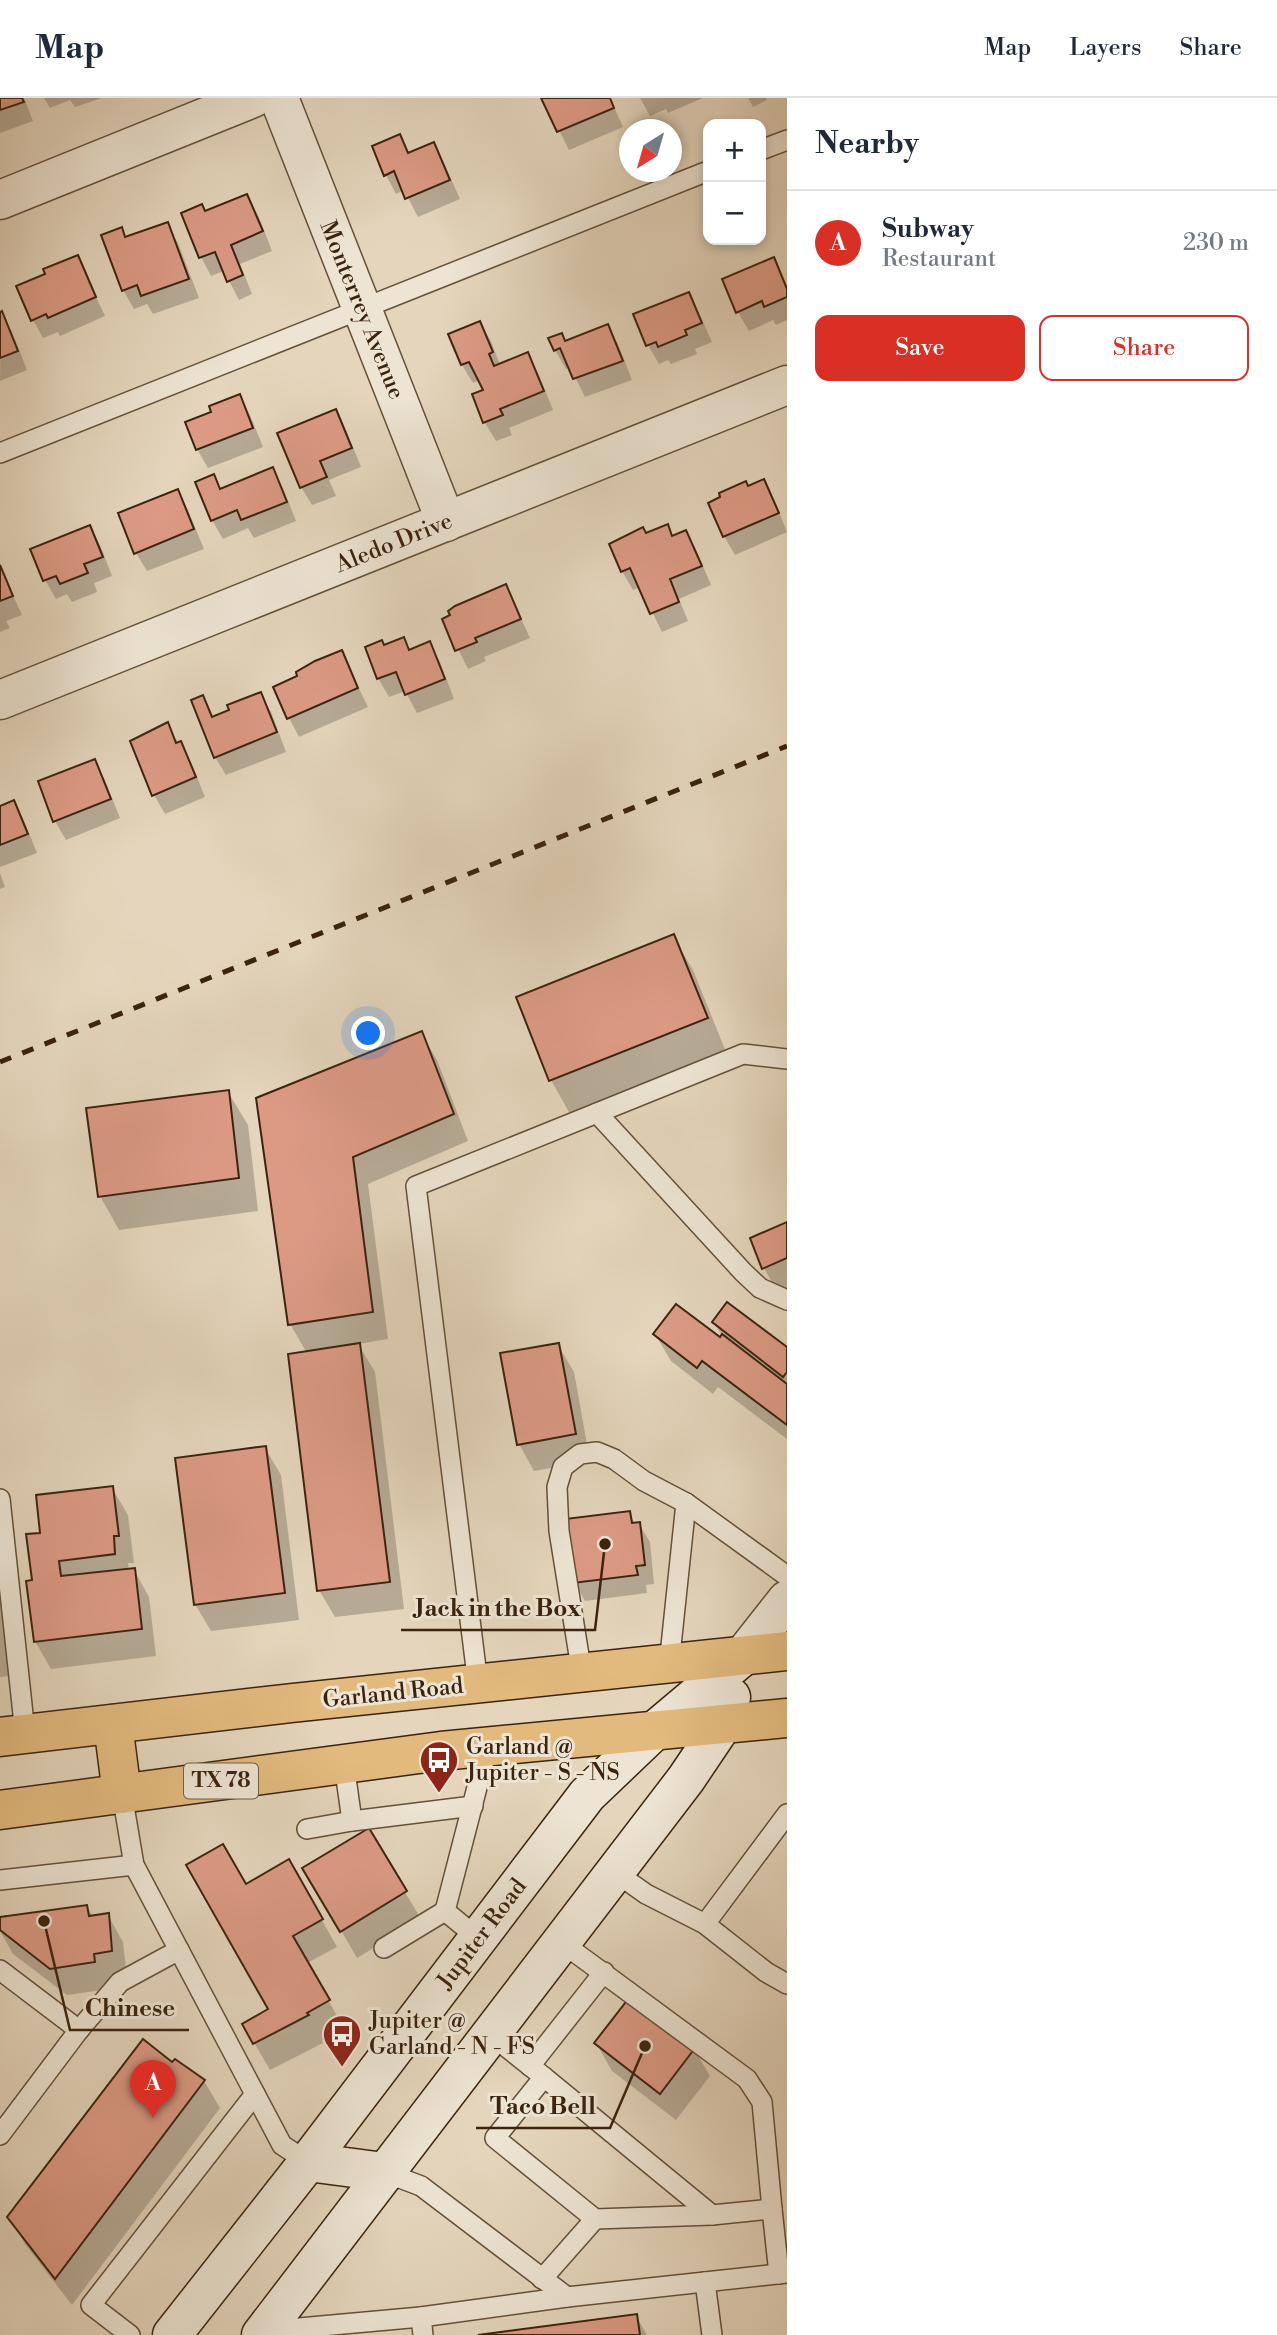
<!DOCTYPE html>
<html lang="en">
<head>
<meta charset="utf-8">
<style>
  body { margin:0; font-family:"Libre Bodoni",serif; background:#f6f6f7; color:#1f2937 }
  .controls { position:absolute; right:21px; top:21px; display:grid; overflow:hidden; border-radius:14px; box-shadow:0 4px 10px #0003 }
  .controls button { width:63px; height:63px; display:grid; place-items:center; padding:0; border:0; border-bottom:2px solid #e0e1e3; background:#fff; color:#1f2937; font:35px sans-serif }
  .compass { position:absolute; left:619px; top:21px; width:63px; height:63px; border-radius:50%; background:#fff; box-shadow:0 4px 10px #0003; rotate:217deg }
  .you { position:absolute; left:369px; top:936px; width:24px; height:24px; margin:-18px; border:5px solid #fff; border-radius:50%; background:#1a73e8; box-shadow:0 0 0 10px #1a73e833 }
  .badge { display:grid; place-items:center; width:46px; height:46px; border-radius:50%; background:#d93025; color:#fff; font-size:23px; font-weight:700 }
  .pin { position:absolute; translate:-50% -58px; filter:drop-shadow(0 2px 4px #0008) }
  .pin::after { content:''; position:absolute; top:37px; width:24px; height:21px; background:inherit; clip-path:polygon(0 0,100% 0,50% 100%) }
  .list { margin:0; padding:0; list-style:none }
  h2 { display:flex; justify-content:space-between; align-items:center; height:91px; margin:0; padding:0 28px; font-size:30px }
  h2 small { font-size:23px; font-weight:400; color:#747a83 }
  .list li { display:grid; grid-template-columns:46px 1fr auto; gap:21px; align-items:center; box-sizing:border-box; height:105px; padding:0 28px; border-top:2px solid #e0e1e3 }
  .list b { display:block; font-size:26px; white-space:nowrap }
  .list p { margin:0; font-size:23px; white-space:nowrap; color:#747a83 }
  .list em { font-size:23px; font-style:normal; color:#747a83 }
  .actions { display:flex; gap:14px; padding:21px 28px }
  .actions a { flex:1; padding:16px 0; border:2px solid #d93025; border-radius:14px; text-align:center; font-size:24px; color:#d93025 }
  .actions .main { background:#d93025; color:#fff }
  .map { position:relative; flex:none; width:787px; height:2237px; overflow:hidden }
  header { display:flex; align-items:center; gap:42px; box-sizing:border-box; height:98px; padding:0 35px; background:#fff; border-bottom:2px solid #e0e1e3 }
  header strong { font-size:33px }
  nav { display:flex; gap:38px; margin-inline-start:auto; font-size:24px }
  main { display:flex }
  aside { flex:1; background:#fff }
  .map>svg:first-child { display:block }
</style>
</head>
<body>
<header>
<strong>Map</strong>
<nav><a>Map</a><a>Layers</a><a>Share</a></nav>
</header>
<main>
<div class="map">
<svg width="787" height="2237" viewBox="0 0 787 2237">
  <rect width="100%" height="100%" fill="#e4d5bc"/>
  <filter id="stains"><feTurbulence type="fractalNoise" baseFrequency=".00286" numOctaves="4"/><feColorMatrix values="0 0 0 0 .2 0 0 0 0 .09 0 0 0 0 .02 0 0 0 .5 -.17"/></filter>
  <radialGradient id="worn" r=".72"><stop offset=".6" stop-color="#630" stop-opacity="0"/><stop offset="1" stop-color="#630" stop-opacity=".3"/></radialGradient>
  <g fill="#0003">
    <path d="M0,0H24L33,23L0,35Z"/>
    <path d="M44,0H102L75,9L70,2L50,10Z"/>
    <path d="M543,0H610L623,29L569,52Z"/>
    <path d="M640,0H703L668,15L666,11L650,18Z"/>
    <path d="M748,0H766L767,2L753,9Z"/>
    <path d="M399,38L410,56L433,46L444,65L460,101L418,119L404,92L396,96L386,77Z"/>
    <path d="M247,98L258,117L272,153L240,166L252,196L239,202L224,173L211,178L201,159L183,116L205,115Z"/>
    <path d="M167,126L178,145L199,200L153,216L147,206L134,211L123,192L121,131L126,141Z"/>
    <path d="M77,159L105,218L60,238L58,234L43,240L33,222Z"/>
    <path d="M773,162L787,188V222L776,227L773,222L749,233L738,214Z"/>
    <path d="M689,196L699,215L712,244L695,251L697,256L671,266L668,262L659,266L648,247Z"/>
    <path d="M1,215L12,234L27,272L0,283Z"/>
    <path d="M480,225L491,243L500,267L527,257L538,275L553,312L509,330L512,337L496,343L485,325L474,297L485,293L480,282L473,285L462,267L450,237Z"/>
    <path d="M607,228L618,246L632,282L585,299L570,269L566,271L555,252L565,244Z"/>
    <path d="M240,298L250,317L263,349L208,370L197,351Z"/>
    <path d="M335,313L346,332L361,369L329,382L336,398L312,407L301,389Z"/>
    <path d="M272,372L283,390L296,423L254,440L248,430L223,441L212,422L213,378L221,392Z"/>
    <path d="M763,383L774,402L787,434L735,457L724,438Z"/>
    <path d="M177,393L188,412L204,451L147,473L136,455Z"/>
    <path d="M667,428L673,439L686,434L696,452L711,487L679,501L688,523L662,534L640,489L633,492L622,473L645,437Z"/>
    <path d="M89,429L100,447L112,478L94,485L97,494L72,504L67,496L56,501L45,482Z"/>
    <path d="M0,469L22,517L6,523L10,530L0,534Z"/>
    <path d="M506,488L530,540L484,559L486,563L468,571L444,522Z"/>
    <path d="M404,541L410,553L429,545L440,564L454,601L417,615L405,593L389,599L378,580L384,549Z"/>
    <path d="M341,554L368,609L299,639L289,620L300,579Z"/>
    <path d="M260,596L271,614L286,654L226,677L215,659L202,600L213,620Z"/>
    <path d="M167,627L191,664L205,699L165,716L154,697Z"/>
    <path d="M94,663L105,682L120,720L66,742L55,723Z"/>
    <path d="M14,704L24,723L37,755L0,769V710Z"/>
    <path d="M0,775L5,789L0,791Z"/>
    <path d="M673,839L693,872L726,954L570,1016L551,982L518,900Z"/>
    <path d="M421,935L437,962L468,1043L368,1086L388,1241L358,1246L375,1274L404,1511L335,1519L319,1492L307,1255L290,1226L258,1001Z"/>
    <path d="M228,994L248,1027L258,1113L119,1132L100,1098Z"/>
    <path d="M787,1126V1194L779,1197L764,1170Z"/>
    <path d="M714,1224L787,1251V1341L718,1289L713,1296L671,1263L655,1236L720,1242L722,1238Z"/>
    <path d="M558,1247L574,1274L590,1363L534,1373L519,1346Z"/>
    <path d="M265,1350L281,1377L299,1522L211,1533L195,1506Z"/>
    <path d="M112,1390L128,1417L134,1465H128L129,1472H134L149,1499L156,1558L51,1571L35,1543L42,1436Z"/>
    <path d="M629,1415L635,1426H639L650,1444L654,1486L646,1487L647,1495L585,1503L575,1485Z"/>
    <path d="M0,1449L11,1578L0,1579Z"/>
    <path d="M368,1732L421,1821L357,1860L305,1770Z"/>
    <path d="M289,1764L337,1849L307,1865L344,1930L322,1943L323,1945L270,1972L244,1927L270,1912Z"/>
    <path d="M87,1809L93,1819L108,1817L123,1844L127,1880L110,1891L67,1897L13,1856L0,1833V1821Z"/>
    <path d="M596,1945L694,1951L710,1978L676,2022L612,1973Z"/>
    <path d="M204,1983L220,2010L72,2207L25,2146L10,2119Z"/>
    <path d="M636,2218L647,2237H491Z"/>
  </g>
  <g fill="#dc9a85" stroke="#3c230d" stroke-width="2">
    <path d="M0,0H22L24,4L0,12Z"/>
    <path d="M541,0H610L614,10L557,34Z"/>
    <path d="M400,36L408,55L434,44L450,82L405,101L394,73L384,78L372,48Z"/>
    <path d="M247,96L263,133L231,147L243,177L227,184L215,154L199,160L181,115L202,106L205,113Z"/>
    <path d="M168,124L189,181L141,198L137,187L122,193L101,137L122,129L125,139Z"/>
    <path d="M78,157L96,199L48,220L46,216L31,223L16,188L45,176L43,171Z"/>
    <path d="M774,159L787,191V199L764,209L762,203L736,215L722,181Z"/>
    <path d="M689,194L702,225L685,232L687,237L658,249L656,244L646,248L633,216Z"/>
    <path d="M2,213L18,253L0,260V214Z"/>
    <path d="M480,223L493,254L489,256L494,268L528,254L544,293L500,311L503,317L483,325L472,296L483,292L469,264L461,267L448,236Z"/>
    <path d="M608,226L623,263L573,281L560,250L554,253L548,240L562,235L565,243Z"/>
    <path d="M240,296L253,330L196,352L185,324L211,314L209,308Z"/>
    <path d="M336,311L352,350L320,363L327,379L300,390L277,335Z"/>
    <path d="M273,369L287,404L241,422L237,412L211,423L195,384L214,376L220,391Z"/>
    <path d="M764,381L779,415L723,439L708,405L720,399L719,395L746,383L748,388Z"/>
    <path d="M178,391L194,431L134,456L118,415Z"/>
    <path d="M668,426L672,438L686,432L702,468L670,481L679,504L650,516L630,470L621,474L609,446L643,429L646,435Z"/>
    <path d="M90,427L103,459L84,466L88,475L60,486L56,478L43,483L30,451Z"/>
    <path d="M0,467L13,498L0,503Z"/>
    <path d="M506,486L521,521L475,540L477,544L455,553L442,521L450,517L448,513L455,508Z"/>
    <path d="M404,539L409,552L430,543L445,581L405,597L396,574L377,581L365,549L382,542L384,547Z"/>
    <path d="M342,552L358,590L287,621L273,589L297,578L296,574L315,563Z"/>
    <path d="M261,594L277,634L214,660L191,602L203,597L212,619L229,612L227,607Z"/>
    <path d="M168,624L176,645L181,643L196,679L152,698L130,643Z"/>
    <path d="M95,661L111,701L53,724L38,683Z"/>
    <path d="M14,702L28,736L0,747V708Z"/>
    <path d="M674,836L708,920L549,983L516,899Z"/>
    <path d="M422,933L454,1016L353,1059L373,1214L288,1227L256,1000Z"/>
    <path d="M229,992L239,1080L98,1099L86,1010Z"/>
    <path d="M787,1124V1160L762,1171L750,1140Z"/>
    <path d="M727,1204L787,1249V1274L783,1279L712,1224Z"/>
    <path d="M676,1206L720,1239L722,1236L787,1286V1327L702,1263L697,1270L653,1236Z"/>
    <path d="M360,1245L390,1484L317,1493L288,1256Z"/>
    <path d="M559,1245L576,1336L517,1347L500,1255Z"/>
    <path d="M266,1348L285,1495L194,1507L175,1360Z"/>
    <path d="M113,1388L119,1438H114L115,1456L59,1463L61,1478L135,1470L142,1531L34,1544L26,1483L32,1482L26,1436L40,1435L36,1397Z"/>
    <path d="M630,1413L632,1425L640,1424L645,1467L636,1468L638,1477L573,1485L565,1421Z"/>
    <path d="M369,1730L407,1793L340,1834L302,1770Z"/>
    <path d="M223,1746L246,1786L289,1761L323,1821L293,1838L330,1902L307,1915L309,1917L253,1946L242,1926L268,1911L186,1767Z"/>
    <path d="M87,1807L89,1818L109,1815L112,1853L94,1856L95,1864L50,1871L0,1832V1819Z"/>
    <path d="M629,1900L695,1950L660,1996L594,1945Z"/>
    <path d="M143,1941L172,1964L175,1961L205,1982L55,2181L7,2119Z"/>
    <path d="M637,2216L640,2237H478Z"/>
  </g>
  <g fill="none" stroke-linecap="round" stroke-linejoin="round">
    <g stroke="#665039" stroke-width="22">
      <g id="service">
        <path d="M761,52L787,42"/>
        <path d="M0,355L708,73"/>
        <path d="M787,961L743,956L597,1015L743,1174L760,1190L787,1202"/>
        <path d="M0,1401L25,1635"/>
        <path d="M669,1567L686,1405"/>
        <path d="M582,1576L559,1433L557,1389L563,1369L580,1356L597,1354L614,1361L644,1383L686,1405L787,1478"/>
        <path d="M478,1586L416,1088L597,1015"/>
        <path d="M344,1666L352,1723L473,1708"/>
        <path d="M122,1696L134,1767L282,2047L308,2064"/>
        <path d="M307,1731L352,1723"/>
        <path d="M615,1774L646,1796L705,1826L766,1874L787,1886"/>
        <path d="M0,1782L134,1767"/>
        <path d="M705,1826L787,1716"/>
        <path d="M479,1841L445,1813L488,1647"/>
        <path d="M561,1844L747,1981L762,2004L772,2111"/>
        <path d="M384,1850L445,1813"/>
        <path d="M0,1872L79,1932L0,2037"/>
        <path d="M79,1932L120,1884L179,1852"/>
        <path d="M490,1936L544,1979L495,2040L595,2121L712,2117L772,2111L779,2176"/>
        <path d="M530,1968L604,1874"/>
        <path d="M544,1979L712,2117"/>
        <path d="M384,2074L421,2088L567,2199"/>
        <path d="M542,2181L595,2121"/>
        <path d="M705,2184L712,2237"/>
        <path d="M266,2233L421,2219"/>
        <path d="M130,2237L91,2207L255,1996"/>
        <path d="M423,2237L421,2219L567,2199L787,2175"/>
      </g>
    </g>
    <g stroke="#665039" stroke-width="41">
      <g id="minor">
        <path d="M279,0L446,424"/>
        <path d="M0,102L253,0"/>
        <path d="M0,602L787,287"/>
      </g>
    </g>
    <g stroke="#665039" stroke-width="41">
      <path id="tertiary" d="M742,1559L787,1502"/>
    </g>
    <g stroke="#3c230d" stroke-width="41">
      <g id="secondary">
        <path d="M308,2064L384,2074"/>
        <path d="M172,2237L308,2064L587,1697L653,1634L742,1559"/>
        <path d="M261,2237L686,1681L723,1626L731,1599"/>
      </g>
    </g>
    <g stroke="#3c230d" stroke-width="41">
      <g id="primary">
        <path d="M113,1626L122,1696"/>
        <path d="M0,1639L292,1605L787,1553"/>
        <path d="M0,1712L441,1653L787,1620"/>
      </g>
    </g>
    <use href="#service" stroke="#ede4d3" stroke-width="19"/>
    <use href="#minor" stroke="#ede4d3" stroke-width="38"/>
    <use href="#tertiary" stroke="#ede4d3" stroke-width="38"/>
    <use href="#secondary" stroke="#ede4d3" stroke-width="38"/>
    <use href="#primary" stroke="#e2ba7e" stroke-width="38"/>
    <path stroke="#3c230d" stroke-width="5" stroke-dasharray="12 12" stroke-linecap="butt" d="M0,964L787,648"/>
  </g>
  <defs>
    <g id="bus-pin" transform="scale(2.0125)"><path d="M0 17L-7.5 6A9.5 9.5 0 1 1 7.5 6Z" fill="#8f2418" stroke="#ede4d3"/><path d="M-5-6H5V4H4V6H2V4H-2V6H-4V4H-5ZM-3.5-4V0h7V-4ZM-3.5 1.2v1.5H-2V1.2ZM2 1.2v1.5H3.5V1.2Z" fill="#fff"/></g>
  </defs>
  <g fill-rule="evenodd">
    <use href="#bus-pin" x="439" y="1662"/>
    <use href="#bus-pin" x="342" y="1936"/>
  </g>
  <g text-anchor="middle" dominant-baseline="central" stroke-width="6" stroke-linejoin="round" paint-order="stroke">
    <rect fill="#ede4d3" stroke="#715d48" stroke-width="2" x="184" y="1665.5" width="74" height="35" rx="5"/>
    <g font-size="21" font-weight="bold" fill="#3c230d">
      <text x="221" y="1683">TX 78</text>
    </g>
    <g font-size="23" fill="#3c230d" stroke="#ede4d3">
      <text transform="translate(362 212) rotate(68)">Monterrey Avenue</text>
      <text transform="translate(394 445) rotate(-22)">Aledo Drive</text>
      <text transform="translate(393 1595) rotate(-6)">Garland Road</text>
      <text transform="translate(482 1836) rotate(-53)">Jupiter Road</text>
    </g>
    <g font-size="23" fill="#3c230d" stroke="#ede4d3" text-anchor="start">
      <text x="466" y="1649">Garland @<tspan x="466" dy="26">Jupiter - S - NS</tspan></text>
      <text x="369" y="1923">Jupiter @<tspan x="369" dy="26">Garland - N - FS</tspan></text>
    </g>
  </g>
  <path fill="none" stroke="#3c230d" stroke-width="2.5" d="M605 1446L595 1532H401M44 1823L70 1932H189M645 1948L610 2030H476"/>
  <g fill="#3c230d" stroke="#ede4d3" stroke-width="2.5">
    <circle cx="605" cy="1446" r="7"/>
    <circle cx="44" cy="1823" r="7"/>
    <circle cx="645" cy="1948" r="7"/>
  </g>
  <g font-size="24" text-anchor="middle" font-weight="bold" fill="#3c230d" stroke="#ede4d3" stroke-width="6" stroke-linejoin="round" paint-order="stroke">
    <text x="498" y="1518">Jack in the Box</text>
    <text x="130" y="1918">Chinese</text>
    <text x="543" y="2016">Taco Bell</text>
  </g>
  <rect width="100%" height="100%" filter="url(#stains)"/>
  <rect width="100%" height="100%" fill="url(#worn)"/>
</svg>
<div class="controls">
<button>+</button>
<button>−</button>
</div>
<svg class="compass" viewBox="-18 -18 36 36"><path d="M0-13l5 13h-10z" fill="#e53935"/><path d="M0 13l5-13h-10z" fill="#747a83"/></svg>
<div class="you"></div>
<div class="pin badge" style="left:153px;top:2020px">A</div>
</div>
<aside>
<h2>Nearby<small></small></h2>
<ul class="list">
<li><span class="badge">A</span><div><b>Subway</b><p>Restaurant</p></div><em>230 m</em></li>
</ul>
<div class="actions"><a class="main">Save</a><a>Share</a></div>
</aside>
</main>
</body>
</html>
